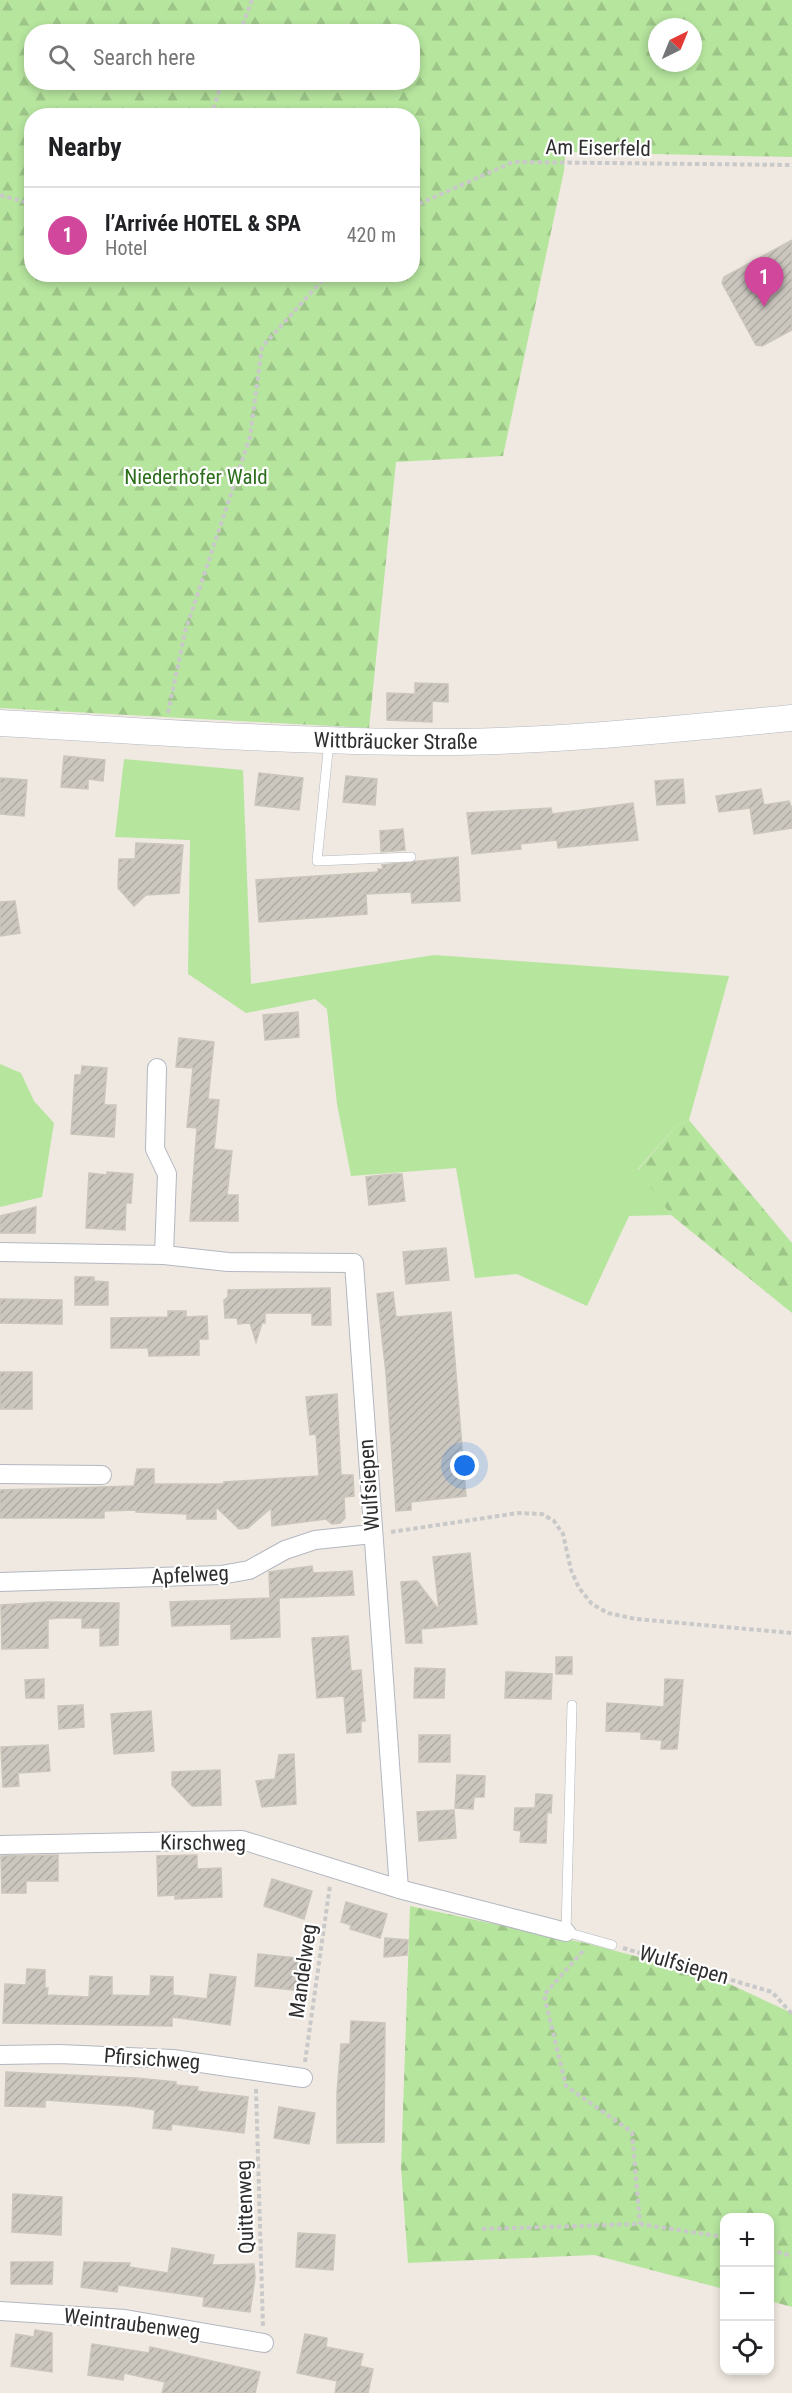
<!DOCTYPE html>
<html lang="en">
<head>
<meta charset="utf-8">
<style>
  body { margin:0; font-family:"Roboto Condensed",sans-serif; background:#f6f6f6; color:#202124 }
  .controls { position:absolute; right:18px; bottom:18px; display:grid; overflow:hidden; border-radius:12px; box-shadow:0 3px 9px #0003 }
  .controls button { width:54px; height:54px; display:grid; place-items:center; padding:0; border:0; border-bottom:2px solid #e0e0e0; background:#fff; color:#202124; font:30px sans-serif }
  .compass { position:absolute; left:648px; top:18px; width:54px; height:54px; border-radius:50%; background:#fff; box-shadow:0 3px 9px #0003; rotate:43deg }
  .you { position:absolute; left:465px; top:1466px; width:21px; height:21px; margin:-15px; border:4px solid #fff; border-radius:50%; background:#1a73e8; box-shadow:0 0 0 9px #1a73e833 }
  .badge { display:grid; place-items:center; width:39px; height:39px; border-radius:50%; background:#4264fb; color:#fff; font-size:20px; font-weight:700 }
  .pin { position:absolute; translate:-50% -50px; filter:drop-shadow(0 2px 3px #0008) }
  .pin::after { content:''; position:absolute; top:32px; width:21px; height:18px; background:inherit; clip-path:polygon(0 0,100% 0,50% 100%) }
  .list { margin:0; padding:0; list-style:none }
  h2 { display:flex; justify-content:space-between; align-items:center; height:78px; margin:0; padding:0 24px; font-size:26px }
  h2 small { font-size:20px; font-weight:400; color:#757577 }
  .list li { display:grid; grid-template-columns:39px 1fr auto; gap:18px; align-items:center; box-sizing:border-box; height:96px; padding:0 24px; border-top:2px solid #e0e0e0 }
  .list b { display:block; font-size:22px; white-space:nowrap }
  .list p { margin:0; font-size:20px; white-space:nowrap; color:#757577 }
  .list em { font-size:20px; font-style:normal; color:#757577 }
  .icon { flex:none; width:33px; height:33px; fill:none; stroke:currentColor; stroke-width:2; stroke-linecap:round; stroke-linejoin:round }
  .map { position:relative; flex:none; width:792px; height:2393px; overflow:hidden }
  .search { position:absolute; background:#fff; box-shadow:0 3px 9px #0003; left:24px; top:24px; width:396px; height:66px; display:flex; align-items:center; gap:15px; box-sizing:border-box; padding:0 21px; border-radius:24px; color:#757577; font-size:22px }
  .panel { position:absolute; background:#fff; box-shadow:0 3px 9px #0003; left:24px; top:108px; width:396px; height:174px; border-radius:24px }
  .map>svg:first-child { display:block }
</style>
</head>
<body>
<div class="map">
<svg width="792" height="2393" viewBox="0 0 792 2393">
  <defs>
    <pattern id="forest-firs" width="22" height="20" patternUnits="userSpaceOnUse" patternTransform="scale(1.5)"><rect width="22" height="20" fill="#b6e59e"/><path d="M5 1l3.5 6h-7zM16 11l3.5 6h-7z" fill="#9dc588"/></pattern>
    <pattern id="building-hatch" width="6" height="6" patternUnits="userSpaceOnUse" patternTransform="scale(1.5)"><rect width="6" height="6" fill="#cbc7bf"/><path d="M-1 1l2-2M0 6l6-6M5 7l2-2" fill="none" stroke="#afaba4"/></pattern>
  </defs>
  <rect width="100%" height="100%" fill="#efe9e1"/>
  <g fill="#b6e59e">
    <path d="M124,759L243,770L251,984L434,955L729,976L689,1120L676,1126L638,1169L671,1215L629,1216L587,1306L517,1274L475,1278L456,1168L351,1176L337,1104L327,1009L315,999L246,1013L188,974L190,840L115,837Z"/>
    <path d="M0,1064L21,1073L34,1101L54,1123L42,1197L0,1207Z"/>
  </g>
  <g fill="url(#forest-firs)" fill-rule="evenodd">
    <path d="M0,0H792V157L565,152L564,171L503,456L396,462L369,728L0,708ZM657,27H693V63H657ZM32,32H412V82H32ZM32,116H412V274H32Z"/>
    <path d="M689,1120L792,1243V1313L671,1215L638,1170L676,1126Z"/>
    <path d="M410,1906L585,1943L712,1976L792,2013V2307L770,2301V2218H724V2289L594,2255L408,2263L401,2167Z"/>
  </g>
  <g fill="url(#building-hatch)" stroke="#cbc5ba" stroke-width="1.5">
    <path d="M792,240V330L762,346L756,345L722,283L724,277Z"/>
    <path d="M415,683L448,684V702L432,701V722L387,720V693L415,694Z"/>
    <path d="M64,756L105,760L103,781L88,779V789L61,787Z"/>
    <path d="M259,773L303,778L299,810L255,805Z"/>
    <path d="M346,776L377,779L375,805L343,802Z"/>
    <path d="M0,778L27,780L24,816L0,814Z"/>
    <path d="M683,779L685,803L657,805L655,781Z"/>
    <path d="M761,789L764,805L789,801L792,809V828L754,834L750,808L719,812L716,796Z"/>
    <path d="M633,803L638,840L558,848L557,840L520,844L521,849L472,854L467,813L551,808L552,814Z"/>
    <path d="M403,829L405,850L381,852L380,831Z"/>
    <path d="M136,843L183,845L179,893L146,895L134,906L118,888L119,859H135Z"/>
    <path d="M458,857L460,901L412,903L411,892L366,894L367,914L259,922L256,880L378,872V869H383L382,865Z"/>
    <path d="M15,901L20,933L0,936V902Z"/>
    <path d="M298,1012L299,1037L265,1040L263,1015Z"/>
    <path d="M179,1038L214,1042L208,1099L219,1100L214,1149L232,1151L227,1195H238V1221H190L197,1128L187,1127L193,1068L176,1067Z"/>
    <path d="M82,1066L107,1068L104,1105H116L114,1137L71,1134L75,1075H81Z"/>
    <path d="M107,1172L133,1174L131,1203H126L125,1230L86,1228L89,1173L107,1175Z"/>
    <path d="M393,1174H402L405,1201L369,1205L366,1177Z"/>
    <path d="M36,1207L35,1233H0V1216Z"/>
    <path d="M446,1248L449,1280L406,1284L403,1252Z"/>
    <path d="M75,1277H94V1281L108,1282V1305H75Z"/>
    <path d="M330,1288L331,1325H312V1313H265V1323H262L256,1342L250,1323L238,1324L237,1318H225L224,1300L228,1297V1290Z"/>
    <path d="M393,1292L396,1317L451,1312L466,1496L411,1502V1510L396,1511L386,1373L377,1294Z"/>
    <path d="M0,1299L62,1300V1324L0,1323Z"/>
    <path d="M168,1311H186V1317L207,1316L208,1339H199V1355L149,1356L148,1348H111V1318L168,1317Z"/>
    <rect x="0" y="1372" width="32" height="37"/>
    <path d="M337,1394L341,1475H353L354,1496L344,1497L345,1518L340,1523L332,1524L326,1519L272,1526L271,1508L248,1528L239,1529L216,1507V1519H187V1514L136,1512V1510L104,1511V1518H0V1490L134,1486L137,1469H154V1484H224V1482L319,1476L316,1434L310,1435L306,1397Z"/>
    <path d="M470,1553L477,1624L421,1629L422,1643H406L401,1582L417,1581L439,1610L433,1557Z"/>
    <path d="M312,1566L313,1573L352,1571L354,1595L279,1598L280,1637L231,1639V1624L172,1626L170,1602L270,1598L269,1572Z"/>
    <path d="M48,1602L119,1603L118,1645L100,1646V1628H82V1618H58L48,1619V1648L2,1649L1,1605Z"/>
    <path d="M348,1636L351,1671L361,1670L365,1721H361V1732L347,1733L344,1696L317,1698L312,1638Z"/>
    <rect x="556" y="1657" width="16" height="17"/>
    <path d="M415,1668L445,1669L444,1698H414Z"/>
    <path d="M506,1672L552,1674L551,1699L505,1698Z"/>
    <path d="M44,1679V1698H26L25,1680Z"/>
    <path d="M665,1679L683,1680L677,1749H661L662,1740L641,1739V1732L606,1731L607,1703L664,1707Z"/>
    <path d="M83,1705L84,1727L59,1729L58,1706Z"/>
    <path d="M151,1711L154,1751L114,1754L111,1714Z"/>
    <rect x="419" y="1735" width="31" height="27"/>
    <path d="M48,1745L50,1771L18,1773L19,1786L3,1787L1,1747Z"/>
    <path d="M294,1754L296,1804L262,1807L256,1781L275,1779L279,1755Z"/>
    <path d="M220,1770L221,1805L192,1806L172,1785V1772Z"/>
    <path d="M457,1775L485,1776L484,1797H474L473,1809L455,1808Z"/>
    <path d="M536,1794L552,1795L551,1813L547,1812L546,1843L520,1842L521,1831L514,1830L515,1808H535Z"/>
    <path d="M454,1810L456,1838L419,1841L417,1812Z"/>
    <path d="M58,1855V1881H26V1893H2L1,1856Z"/>
    <path d="M197,1855V1869L221,1868L222,1897L175,1899V1895L158,1896L157,1856Z"/>
    <path d="M272,1879L312,1891L304,1919L264,1906Z"/>
    <path d="M346,1902L387,1914L380,1938L350,1929L351,1925L341,1922Z"/>
    <path d="M385,1938L408,1940L407,1955L384,1957Z"/>
    <path d="M258,1954L306,1959L303,1991L255,1986Z"/>
    <path d="M27,1969L45,1970V1988H48L47,1995L89,1997L90,1976L112,1977V1995L150,1996L151,1976L173,1977V1995L207,1999L210,1974L236,1977L230,2025L172,2017V2026L3,2023L5,1984L26,1985Z"/>
    <path d="M351,2021L385,2023L384,2142L337,2143V2093L341,2044H350Z"/>
    <path d="M6,2072L136,2078L176,2082V2085L198,2087L197,2091L248,2097L244,2133L172,2124L171,2130L153,2128L155,2110L130,2106L45,2100V2107L5,2106Z"/>
    <path d="M279,2107L315,2113L309,2144L274,2138Z"/>
    <path d="M13,2194L62,2197L61,2235L12,2232Z"/>
    <path d="M298,2233L335,2235L333,2270L296,2267Z"/>
    <path d="M172,2248L214,2255L212,2265L254,2264L255,2277L250,2312L203,2306L204,2297L118,2285L117,2292L81,2287L84,2262L130,2263L129,2267L168,2273Z"/>
    <path d="M11,2262H53L52,2284H11Z"/>
    <path d="M35,2330L52,2333V2372L11,2366L16,2334L34,2337Z"/>
    <path d="M305,2334L327,2338L326,2347L363,2354L360,2366L373,2369L368,2393H335L337,2381L297,2373Z"/>
    <path d="M92,2344L149,2353L150,2347L260,2372L255,2393H162L165,2382L124,2373L123,2380L88,2375Z"/>
  </g>
  <g fill="none" stroke-linecap="round" stroke-linejoin="round">
    <g stroke="#b4b7c1" stroke-width="10">
      <g id="lane">
        <path d="M329,741L317,861L411,857"/>
        <path d="M572,1705L566,1932L612,1945"/>
      </g>
    </g>
    <g stroke="#b4b7c1" stroke-width="20">
      <g id="street">
        <path d="M157,1068L155,1149L167,1174L164,1255"/>
        <path d="M0,1252L164,1255L228,1262L354,1263L399,1889"/>
        <path d="M0,1474L102,1475"/>
        <path d="M0,1582L221,1575L249,1570L285,1550L315,1540L372,1534"/>
        <path d="M0,1845L242,1840L399,1889L566,1932"/>
        <path d="M0,2055L59,2054L173,2059L303,2078"/>
        <path d="M0,2311L125,2319L264,2343"/>
      </g>
    </g>
    <g stroke="#b4b7c1" stroke-width="27">
      <g id="secondary">
        <path id="s1" d="M0,723C145,731 290,742 435,742C554,742 673,729 792,718"/>
      </g>
    </g>
    <g stroke="#c9c9c9" stroke-width="4" stroke-dasharray="4.5 3" stroke-linecap="butt">
      <path d="M240,32L252,0"/>
      <path d="M211,116L222,82"/>
      <path d="M0,195L32,204"/>
      <path d="M412,207L513,162L792,165"/>
      <path d="M168,713L185,632L250,437L262,347L328,274"/>
      <path d="M391,1532L518,1513L542,1514L554,1521L563,1534L571,1570L579,1588L592,1604L608,1613L636,1619L792,1633"/>
      <path d="M623,1948L772,1992L792,2014"/>
      <path d="M583,1951L544,1995L566,2086L632,2132L640,2224"/>
      <path d="M305,2062L330,1885"/>
      <path d="M256,2089L263,2327"/>
      <path d="M482,2229L640,2224L724,2237"/>
      <path d="M770,2250L792,2256"/>
    </g>
    <use href="#lane" stroke="#fff" stroke-width="9"/>
    <use href="#street" stroke="#fff" stroke-width="18"/>
    <use href="#secondary" stroke="#fff" stroke-width="26"/>
  </g>
  <g text-anchor="middle" dominant-baseline="central" stroke-width="4.5" stroke-linejoin="round" paint-order="stroke">
    <g font-size="21" fill="#2e2e2e" stroke="#fff">
      <text transform="translate(598 148) rotate(1)">Am Eiserfeld</text>
      <text stroke="none"><textPath href="#s1" startOffset="396">Wittbräucker Straße</textPath></text>
      <text transform="translate(369 1485) rotate(-94)">Wulfsiepen</text>
      <text transform="translate(190 1575) rotate(-3)">Apfelweg</text>
      <text transform="translate(203 1843) rotate(1)">Kirschweg</text>
      <text transform="translate(684 1965) rotate(16)">Wulfsiepen</text>
      <text transform="translate(303 1971) rotate(-82)">Mandelweg</text>
      <text transform="translate(152 2059) rotate(4)">Pfirsichweg</text>
      <text transform="translate(245 2207) rotate(-92)">Quittenweg</text>
      <text transform="translate(132 2324) rotate(7)">Weintraubenweg</text>
    </g>
    <g font-size="21" fill="#2c6e1b" stroke="#fff">
      <text x="196" y="477">Niederhofer Wald</text>
    </g>
  </g>
</svg>
<div class="controls">
<button>+</button>
<button>−</button>
<button><svg class="icon" aria-label="locate" viewBox="0 0 24 24"><circle cx="12" cy="12" r="6"/><path d="M12 2v4M12 18v4M2 12h4M18 12h4"/></svg></button>
</div>
<svg class="compass" viewBox="-18 -18 36 36"><path d="M0-13l5 13h-10z" fill="#e53935"/><path d="M0 13l5-13h-10z" fill="#757577"/></svg>
<div class="you"></div>
<div class="pin badge" style="left:764px;top:307px;background:#d1479c">1</div>
<div class="search"><svg class="icon" aria-label="search" viewBox="0 0 24 24"><circle cx="10" cy="10" r="6"/><path d="M15 15l6 6"/></svg>Search here</div>
<section class="panel">
<h2>Nearby<small></small></h2>
<ul class="list">
<li><span class="badge" style="background:#d1479c">1</span><div><b>l’Arrivée HOTEL &amp; SPA</b><p>Hotel</p></div><em>420 m</em></li>
</ul>
</section>
</div>
</body>
</html>
